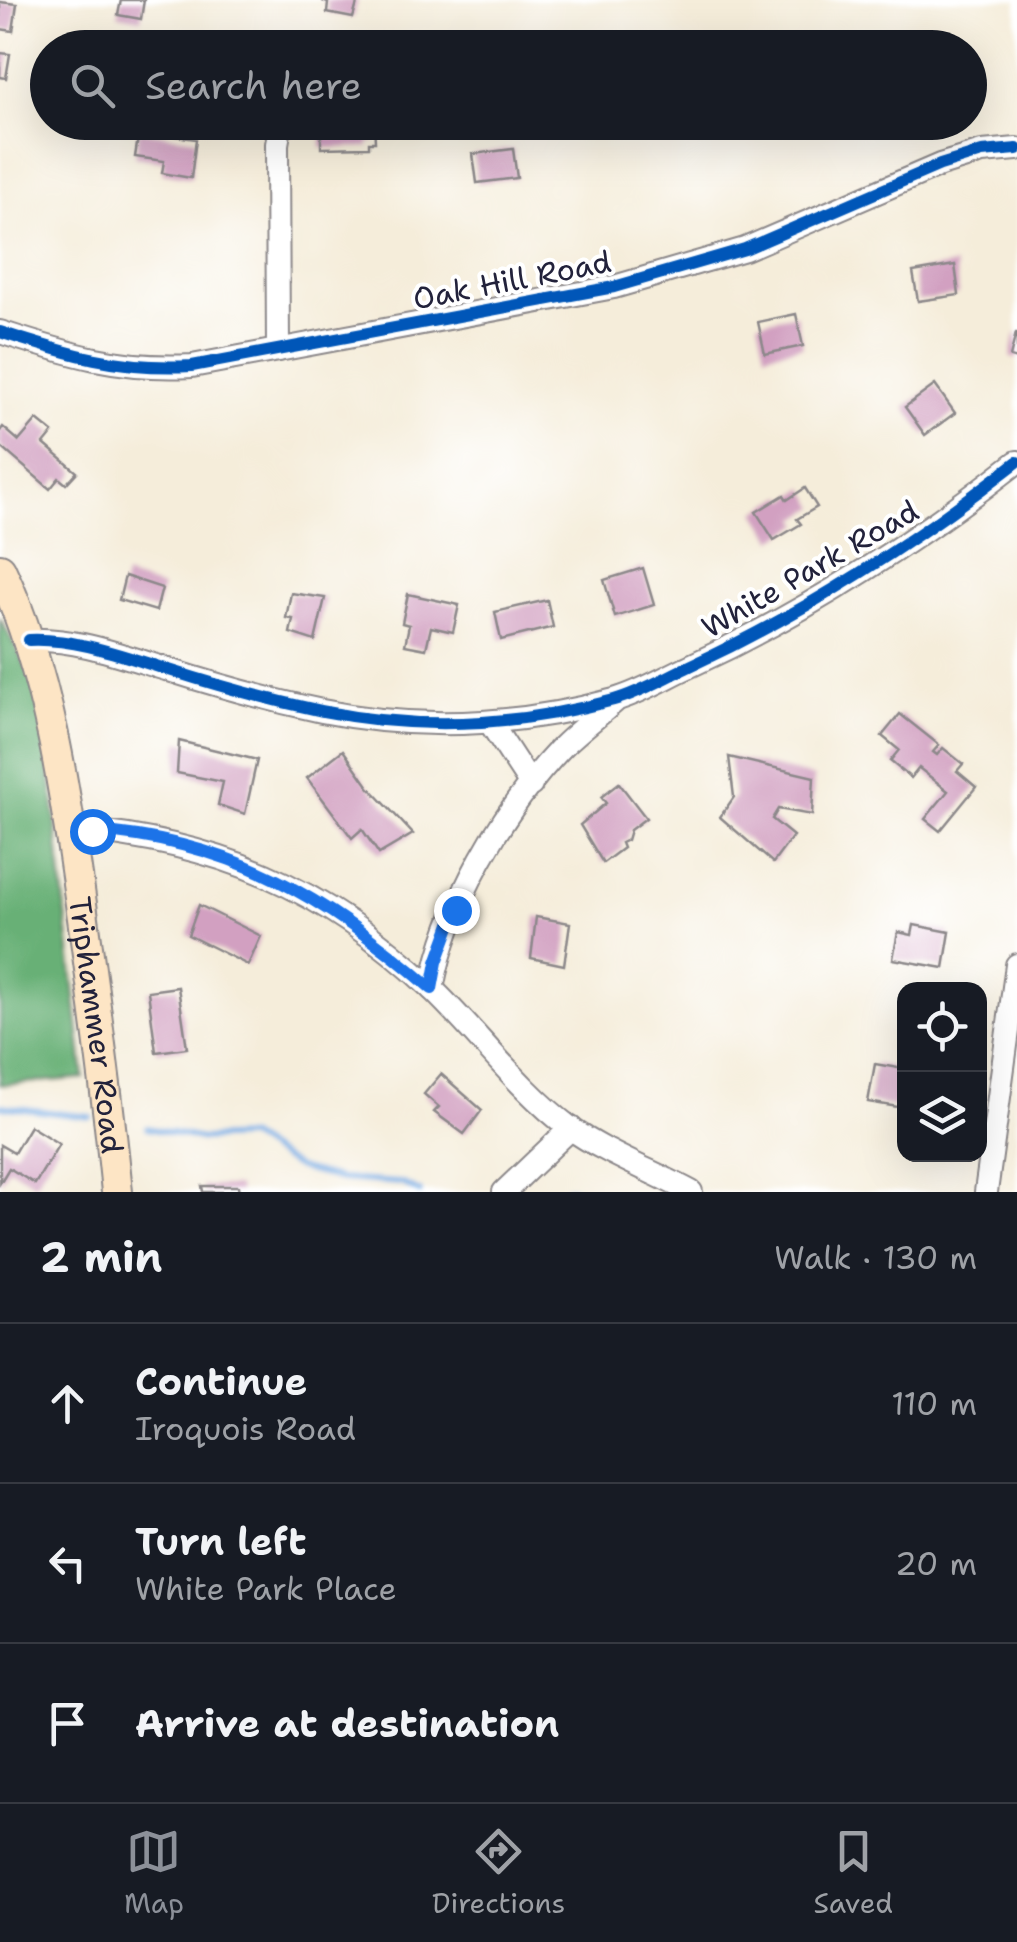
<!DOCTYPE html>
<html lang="en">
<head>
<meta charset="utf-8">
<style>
  body { margin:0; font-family:"Shantell Sans",sans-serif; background:#242831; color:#f1f3f6 }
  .controls { position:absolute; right:30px; bottom:30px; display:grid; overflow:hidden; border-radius:20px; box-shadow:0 10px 40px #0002 }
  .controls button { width:90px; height:90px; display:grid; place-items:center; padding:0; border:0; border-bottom:2px solid #363941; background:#171b24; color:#f1f3f6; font:50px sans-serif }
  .stop { position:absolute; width:30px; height:30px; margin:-22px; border:8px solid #1a73e8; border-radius:50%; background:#fff }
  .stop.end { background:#1a73e8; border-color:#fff; box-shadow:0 2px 10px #0008 }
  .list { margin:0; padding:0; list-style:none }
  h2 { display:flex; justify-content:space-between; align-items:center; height:130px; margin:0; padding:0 40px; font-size:42px }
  h2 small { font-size:32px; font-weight:400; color:#9ea1a6 }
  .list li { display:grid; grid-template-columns:65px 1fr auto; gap:30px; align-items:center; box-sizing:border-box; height:160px; padding:0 40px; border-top:2px solid #363941 }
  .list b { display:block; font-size:38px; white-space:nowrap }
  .list p { margin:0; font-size:32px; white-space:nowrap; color:#9ea1a6 }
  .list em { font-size:32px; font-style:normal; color:#9ea1a6 }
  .icon { flex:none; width:55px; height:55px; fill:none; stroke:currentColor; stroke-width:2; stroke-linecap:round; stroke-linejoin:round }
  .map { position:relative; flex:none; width:1017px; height:1192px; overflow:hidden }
  .search { position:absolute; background:#171b24; box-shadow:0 10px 40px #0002; left:30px; right:30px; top:30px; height:110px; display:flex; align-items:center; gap:25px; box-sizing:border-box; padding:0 35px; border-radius:55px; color:#9ea1a6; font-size:38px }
  .sheet { height:610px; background:#171b24 }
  nav { display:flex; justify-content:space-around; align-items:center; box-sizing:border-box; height:140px; border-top:2px solid #363941; background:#171b24; font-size:28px; color:#9ea1a6 }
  nav a { display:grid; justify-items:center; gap:5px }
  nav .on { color:#8c9099 }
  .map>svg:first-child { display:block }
</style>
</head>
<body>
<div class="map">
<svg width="1017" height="1192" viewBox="0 0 1017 1192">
  <rect width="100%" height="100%" fill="#fff"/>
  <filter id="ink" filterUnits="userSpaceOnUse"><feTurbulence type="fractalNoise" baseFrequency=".01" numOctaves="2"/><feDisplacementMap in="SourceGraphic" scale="20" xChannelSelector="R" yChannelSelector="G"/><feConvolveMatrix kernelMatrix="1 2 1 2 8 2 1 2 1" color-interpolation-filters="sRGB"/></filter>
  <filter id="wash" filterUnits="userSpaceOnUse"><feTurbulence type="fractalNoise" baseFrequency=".0048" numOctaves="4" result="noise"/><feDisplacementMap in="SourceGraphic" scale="40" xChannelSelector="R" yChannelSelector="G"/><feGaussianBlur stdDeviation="2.25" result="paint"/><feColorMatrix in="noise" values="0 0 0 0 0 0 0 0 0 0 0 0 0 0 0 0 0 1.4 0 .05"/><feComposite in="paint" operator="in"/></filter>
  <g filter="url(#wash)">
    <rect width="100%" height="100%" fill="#f5edda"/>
    <path fill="#68b076" stroke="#456958" stroke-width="2.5" d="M0,618L42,696L84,1078L0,1085Z"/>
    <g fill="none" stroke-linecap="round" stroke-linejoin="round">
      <g stroke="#73a9e1" stroke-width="6">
        <path d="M0,1106L90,1117"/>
        <path d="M147,1128L202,1139L248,1137L298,1168L341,1179L401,1183L420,1192"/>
        <path d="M563,1192L569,1189L580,1192"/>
      </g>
    </g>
    <g id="blocks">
      <g fill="#d2a0c1">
        <path d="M121,0H144L141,19L118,15Z"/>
        <path d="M320,0H358L353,18L327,13L328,3Z"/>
        <path d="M0,2L17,4L13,31L0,29Z"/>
        <path d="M134,41L164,45V48H133Z"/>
        <path d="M0,53L10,54L6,78L0,77Z"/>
        <path d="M321,122H374L375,142H369V147L321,148Z"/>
        <path d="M139,131L196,139L191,178L162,173L164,161L135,157Z"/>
        <path d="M513,149L517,178L477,183L473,154Z"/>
        <path d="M955,265L959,295L918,301L913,272Z"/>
        <path d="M796,314L803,346L765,354L758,322Z"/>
        <path d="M1016,333H1017V359L1010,357Z"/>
        <path d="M935,385L955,413L925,435L905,407Z"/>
        <path d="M37,420L53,433L44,444L77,472L66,484L59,478L50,489L0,446V431L3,427L19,441Z"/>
        <path d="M805,488L817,507L797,519L801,524L774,540L756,512L784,495L787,500Z"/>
        <path d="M643,568L654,605L615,617L604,580Z"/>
        <path d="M125,576L162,588L156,611L119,600Z"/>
        <path d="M291,593L325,598L315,641L290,633L293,619L286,618Z"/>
        <path d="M408,594L459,605L453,632L431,627L426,649L405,645L409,625L402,623Z"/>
        <path d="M547,600L553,627L501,640L495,612Z"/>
        <path d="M900,714L939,745L933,752L937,755L943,748L963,764L957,771L976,787L940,831L925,819L948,791L919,768L911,778L890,761L899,750L882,736Z"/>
        <path d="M179,741L257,760L245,814L218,805L223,782L177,773Z"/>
        <path d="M343,750L369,787L413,834L379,854L362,829L352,838L307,778Z"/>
        <path d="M729,757L814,777L812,815L778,809L772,819L793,836L773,863L720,817L734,797Z"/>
        <path d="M619,783L646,818L630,830L627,840L621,843L623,848L603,863L580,825L606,803L601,797Z"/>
        <path d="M199,905L261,936L248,965L188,935Z"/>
        <path d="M536,917L570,923L564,965L531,958Z"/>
        <path d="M914,925L950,932L944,968L893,959L898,932L912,935Z"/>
        <path d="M178,987L187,1048L156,1052L148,991Z"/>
        <path d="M875,1064L904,1069V1108L868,1102Z"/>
        <path d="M441,1074L482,1110L464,1134L434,1112L439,1107L424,1094Z"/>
        <path d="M30,1126L59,1144L35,1184L9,1168L0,1183V1145L14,1153Z"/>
        <path d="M202,1186H238L239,1192H203Z"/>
      </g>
    </g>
  </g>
  <g filter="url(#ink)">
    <use href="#blocks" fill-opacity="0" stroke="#8c888a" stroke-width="2.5"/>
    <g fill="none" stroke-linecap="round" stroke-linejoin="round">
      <g stroke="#8c888a" stroke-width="26">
        <g id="street">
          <path d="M0,332C68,354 119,370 192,366L614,287L745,249L940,165L982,152L1017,149"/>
          <path d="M278,350L277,144L281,122"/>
          <path d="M29,640C77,638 123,656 169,670C219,686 270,700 322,711C420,731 517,726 614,700C640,693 666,677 690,666C807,612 916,541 1017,462"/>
          <path d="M491,724L531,785"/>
          <path d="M71,829C218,842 323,886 431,988C478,1033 517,1088 570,1128C603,1152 654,1172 691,1192"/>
          <path d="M432,989C447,905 503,809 562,747C578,731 597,717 614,702"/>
          <path d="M504,1192L571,1128"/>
          <path d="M986,1192L1017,965"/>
        </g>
      </g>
      <g stroke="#8c888a" stroke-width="34">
        <g id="secondary">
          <path id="s1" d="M0,569C49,673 66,798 82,911C95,1004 108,1098 117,1192"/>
        </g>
      </g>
      <use href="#street" stroke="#fff" stroke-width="22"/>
      <use href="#secondary" stroke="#fde5c5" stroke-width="30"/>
      <g stroke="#fff" stroke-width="19">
        <g id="cycleway">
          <path d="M0,332C68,354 119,370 192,366L614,287L745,249L940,165L982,152L1017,149"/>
          <path d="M29,640C77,638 123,656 169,670C219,686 270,700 322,711C420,731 517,726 614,700C640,693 666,677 690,666C807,612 916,541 1017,462"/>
        </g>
      </g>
      <use href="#cycleway" stroke="#0057b8" stroke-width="12"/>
    </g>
  </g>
  <g fill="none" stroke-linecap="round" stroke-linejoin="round" filter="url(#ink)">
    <path stroke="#1a73e8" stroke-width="12" d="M92,831C232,840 329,899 432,989L437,962L456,910"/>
  </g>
  <g text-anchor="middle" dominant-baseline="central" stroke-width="8" stroke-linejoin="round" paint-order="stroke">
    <g font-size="30" fill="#22223b" stroke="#fff">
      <text transform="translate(512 280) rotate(-11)">Oak Hill Road</text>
      <text transform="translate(810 569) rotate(-30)">White Park Road</text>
      <text stroke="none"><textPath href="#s1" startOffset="468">Triphammer Road</textPath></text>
    </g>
  </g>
</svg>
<div class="controls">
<button><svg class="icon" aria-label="locate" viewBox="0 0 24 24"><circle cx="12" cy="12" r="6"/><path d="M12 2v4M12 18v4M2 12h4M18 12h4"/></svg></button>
<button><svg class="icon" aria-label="layers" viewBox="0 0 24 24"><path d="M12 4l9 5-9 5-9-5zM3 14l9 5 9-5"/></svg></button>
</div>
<div class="stop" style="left:92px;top:831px"></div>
<div class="stop end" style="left:456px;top:910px"></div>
<div class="search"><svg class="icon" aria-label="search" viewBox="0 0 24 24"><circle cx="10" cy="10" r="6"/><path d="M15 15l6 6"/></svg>Search here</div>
</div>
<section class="sheet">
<h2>2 min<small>Walk · 130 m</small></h2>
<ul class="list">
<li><svg class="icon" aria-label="ahead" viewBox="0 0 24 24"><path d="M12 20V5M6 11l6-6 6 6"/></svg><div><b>Continue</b><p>Iroquois Road</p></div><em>110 m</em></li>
<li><svg class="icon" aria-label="left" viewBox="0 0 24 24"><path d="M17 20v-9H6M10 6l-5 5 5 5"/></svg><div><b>Turn left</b><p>White Park Place</p></div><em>20 m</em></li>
<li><svg class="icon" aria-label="arrive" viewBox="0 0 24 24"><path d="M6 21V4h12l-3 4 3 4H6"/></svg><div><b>Arrive at destination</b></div></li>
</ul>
</section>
<nav>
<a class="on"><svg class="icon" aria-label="map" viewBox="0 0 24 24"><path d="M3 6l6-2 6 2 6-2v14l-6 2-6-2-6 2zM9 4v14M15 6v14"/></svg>Map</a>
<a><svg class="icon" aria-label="directions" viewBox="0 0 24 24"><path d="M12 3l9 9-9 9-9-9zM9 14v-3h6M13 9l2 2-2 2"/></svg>Directions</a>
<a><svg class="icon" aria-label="saved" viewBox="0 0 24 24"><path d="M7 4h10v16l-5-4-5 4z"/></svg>Saved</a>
</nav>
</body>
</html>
